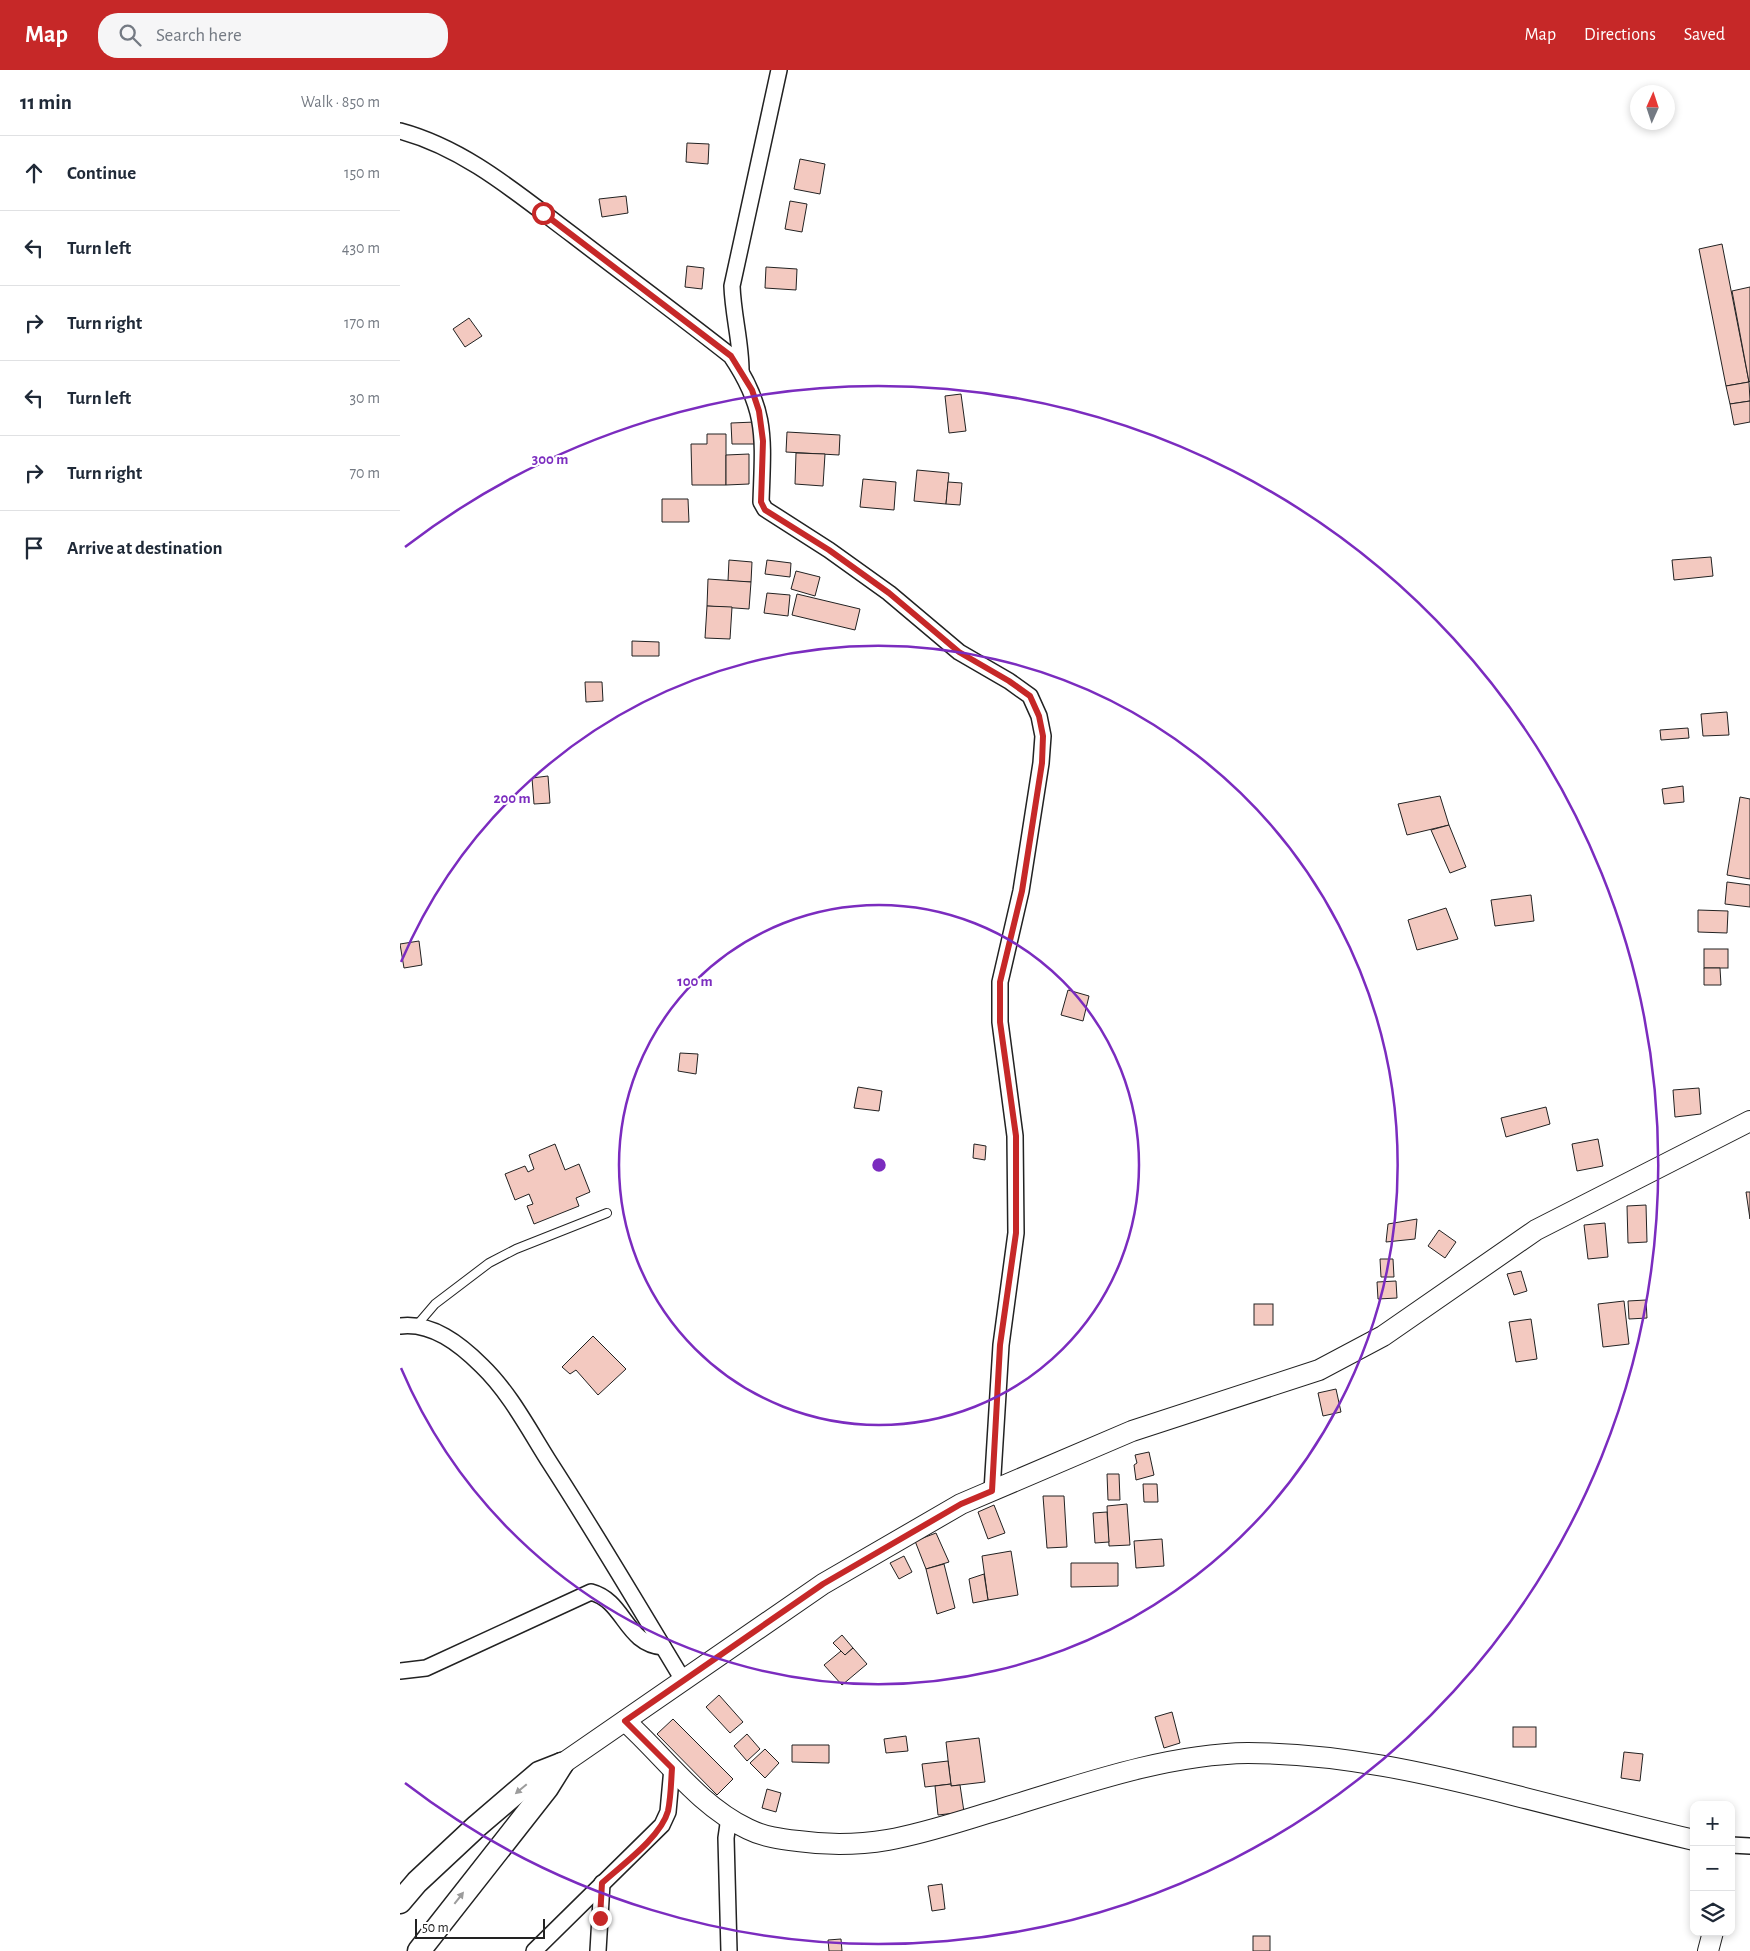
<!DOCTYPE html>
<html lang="en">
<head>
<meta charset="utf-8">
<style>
  body { margin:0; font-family:"Alegreya Sans",sans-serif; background:#f6f6f7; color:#1f2937 }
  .controls { position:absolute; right:15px; bottom:15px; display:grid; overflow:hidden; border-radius:10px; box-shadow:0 2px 8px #0003 }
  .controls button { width:45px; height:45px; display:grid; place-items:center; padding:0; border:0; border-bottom:1px solid #e0e1e3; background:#fff; color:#1f2937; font:25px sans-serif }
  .compass { position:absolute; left:1230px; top:15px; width:45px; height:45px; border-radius:50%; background:#fff; box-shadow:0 2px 8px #0003; rotate:3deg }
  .scale { position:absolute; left:15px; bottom:12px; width:130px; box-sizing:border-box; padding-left:5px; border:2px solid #222; border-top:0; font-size:14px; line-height:18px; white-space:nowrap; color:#222; -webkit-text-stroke:4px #fff; paint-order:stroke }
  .stop { position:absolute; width:15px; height:15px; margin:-11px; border:4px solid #c62828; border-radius:50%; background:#fff }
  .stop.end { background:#c62828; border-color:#fff; box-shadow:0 1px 5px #0008 }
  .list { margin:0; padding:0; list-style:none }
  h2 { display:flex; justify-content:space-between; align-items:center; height:65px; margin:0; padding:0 20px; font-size:21px }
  h2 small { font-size:16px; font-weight:400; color:#747a83 }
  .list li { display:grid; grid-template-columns:32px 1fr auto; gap:15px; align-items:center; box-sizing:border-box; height:75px; padding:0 20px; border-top:1px solid #e0e1e3 }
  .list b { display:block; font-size:19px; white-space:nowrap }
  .list em { font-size:16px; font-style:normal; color:#747a83 }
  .icon { flex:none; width:28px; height:28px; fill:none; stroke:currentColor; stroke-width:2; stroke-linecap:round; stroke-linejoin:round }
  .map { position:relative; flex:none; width:1350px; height:1881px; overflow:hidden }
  header { display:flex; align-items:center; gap:30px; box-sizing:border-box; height:70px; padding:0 25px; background:#c62828; color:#fff }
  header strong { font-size:24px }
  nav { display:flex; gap:28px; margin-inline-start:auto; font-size:18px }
  .search { width:350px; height:45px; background:#f6f6f7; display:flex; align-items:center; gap:12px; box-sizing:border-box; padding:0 18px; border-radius:20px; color:#747a83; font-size:19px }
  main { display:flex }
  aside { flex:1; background:#fff }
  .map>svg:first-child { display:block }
</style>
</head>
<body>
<header>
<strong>Map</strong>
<div class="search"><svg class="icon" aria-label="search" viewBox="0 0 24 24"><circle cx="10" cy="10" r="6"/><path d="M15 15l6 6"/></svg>Search here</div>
<nav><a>Map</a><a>Directions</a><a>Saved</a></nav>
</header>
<main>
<aside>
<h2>11 min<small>Walk · 850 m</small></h2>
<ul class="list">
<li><svg class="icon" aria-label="ahead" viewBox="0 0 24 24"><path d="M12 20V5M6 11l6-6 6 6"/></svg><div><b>Continue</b></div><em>150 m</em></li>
<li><svg class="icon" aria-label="left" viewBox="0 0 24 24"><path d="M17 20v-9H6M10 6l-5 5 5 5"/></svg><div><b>Turn left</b></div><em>430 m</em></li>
<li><svg class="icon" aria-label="right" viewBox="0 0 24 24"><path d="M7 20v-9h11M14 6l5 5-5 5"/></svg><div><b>Turn right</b></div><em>170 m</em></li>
<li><svg class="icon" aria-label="left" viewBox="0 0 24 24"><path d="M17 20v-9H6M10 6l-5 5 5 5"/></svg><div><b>Turn left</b></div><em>30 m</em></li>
<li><svg class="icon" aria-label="right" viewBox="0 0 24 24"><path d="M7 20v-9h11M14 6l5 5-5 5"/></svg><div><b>Turn right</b></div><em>70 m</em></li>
<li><svg class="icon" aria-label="arrive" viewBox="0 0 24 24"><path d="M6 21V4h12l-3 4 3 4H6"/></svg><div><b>Arrive at destination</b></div></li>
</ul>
</aside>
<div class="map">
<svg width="1350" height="1881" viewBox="0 0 1350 1881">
  <rect width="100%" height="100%" fill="#fff"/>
  <g fill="#f3c9c0" stroke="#222">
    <path d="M287,73L309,74L308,94L286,92Z"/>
    <path d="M400,89L425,94L420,124L394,119Z"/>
    <path d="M226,126L228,143L202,147L199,129Z"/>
    <path d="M390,131L407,134L402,162L385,159Z"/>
    <path d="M1322,174L1349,312L1326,316L1299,179Z"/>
    <path d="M287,196L304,198L302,219L285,217Z"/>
    <path d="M366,197L397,199L396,220L365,218Z"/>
    <path d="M1350,217V311L1349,312L1332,221Z"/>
    <path d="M69,248L82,266L65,277L53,259Z"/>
    <path d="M1349,312L1350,331L1330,334L1326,316Z"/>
    <path d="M561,324L566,361L549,363L545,326Z"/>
    <path d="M1350,331V352L1334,355L1330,334Z"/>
    <path d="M355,352L356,374H332L331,353Z"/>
    <path d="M387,362L440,365L439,385L386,382Z"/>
    <path d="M307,364H326V415H292L291,374H307Z"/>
    <path d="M396,383L425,384L423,416L395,414Z"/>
    <path d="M349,384V414L326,415V385Z"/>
    <path d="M517,400L549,403L546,434L514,431Z"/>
    <path d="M463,409L496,412L494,440L460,437Z"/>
    <path d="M548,412L562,413L560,435L546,434Z"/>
    <path d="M262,429H288L289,452H262Z"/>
    <path d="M1311,487L1313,506L1274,510L1272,490Z"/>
    <path d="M329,490L352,492L351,512L328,511Z"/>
    <path d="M367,490L391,493L390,507L365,504Z"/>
    <path d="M396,501L420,507L415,526L391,519Z"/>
    <path d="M308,509L351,512L349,539L307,536Z"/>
    <path d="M367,523L390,525L388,546L364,543Z"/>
    <path d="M397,524L460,539L455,560L392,545Z"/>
    <path d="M307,536L332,537L330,569L305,568Z"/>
    <path d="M232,571L259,572V586H232Z"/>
    <path d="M185,612H202L203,631L186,632Z"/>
    <path d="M1327,642L1329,665L1303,666L1301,644Z"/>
    <path d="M1288,658L1289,668L1261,670L1260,660Z"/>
    <path d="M148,706L150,733L134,734L132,708Z"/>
    <path d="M1283,716L1284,732L1264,734L1262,719Z"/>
    <path d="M1040,726L1049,755L1007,765L998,734Z"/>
    <path d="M1340,727L1350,729V809L1327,805Z"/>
    <path d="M1049,755L1066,797L1050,803L1031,760Z"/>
    <path d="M1327,812L1350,815V837L1325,834Z"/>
    <path d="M1131,825L1134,851L1095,856L1091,830Z"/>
    <path d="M1046,838L1058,869L1017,880L1008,850Z"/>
    <path d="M1298,840L1328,841L1327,863L1298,862Z"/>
    <path d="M19,871L22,895L4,898L0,874Z"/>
    <rect x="1304" y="879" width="24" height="19"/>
    <path d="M1304,898H1320L1321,915H1304Z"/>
    <path d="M668,920L689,926L683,951L661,945Z"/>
    <path d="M280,983L298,984L296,1004L278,1001Z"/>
    <path d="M458,1017L482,1021L479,1041L454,1038Z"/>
    <path d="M1299,1018L1301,1044L1275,1047L1273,1020Z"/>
    <path d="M1146,1037L1150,1054L1106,1067L1101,1048Z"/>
    <path d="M1198,1069L1203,1096L1177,1101L1172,1074Z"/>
    <path d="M155,1074L165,1100L179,1094L190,1122L176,1128L179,1136L134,1154L127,1136L133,1134L129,1124L115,1130L105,1104L125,1096L128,1102L134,1099L129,1085Z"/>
    <path d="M574,1074L586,1076L585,1090L573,1088Z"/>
    <path d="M1346,1122H1350V1149Z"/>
    <path d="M1246,1135L1247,1172L1228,1173L1227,1136Z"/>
    <path d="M1017,1149L1015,1169L986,1172L988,1154Z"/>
    <path d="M1205,1153L1208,1187L1188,1189L1184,1155Z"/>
    <path d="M1039,1160L1056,1172L1045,1188L1028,1176Z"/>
    <path d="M980,1189H993L994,1207H981Z"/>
    <path d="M1121,1201L1127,1221L1114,1225L1107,1204Z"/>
    <path d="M996,1211L997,1228L978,1229L977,1212Z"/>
    <path d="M1246,1230L1247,1248L1229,1249L1228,1231Z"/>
    <path d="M1224,1231L1229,1274L1203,1277L1198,1234Z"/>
    <rect x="854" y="1234" width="19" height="21"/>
    <path d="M1131,1249L1137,1289L1116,1292L1109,1252Z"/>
    <path d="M193,1266L226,1299L198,1325L176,1300L170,1304L162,1297Z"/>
    <path d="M936,1319L941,1342L923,1346L918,1323Z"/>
    <path d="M749,1382L754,1405L736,1410L734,1395L737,1393L735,1385Z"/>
    <path d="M707,1404H719L720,1430H708Z"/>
    <path d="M743,1414H757L758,1432H744Z"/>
    <path d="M643,1426H664L667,1477L647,1478Z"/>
    <path d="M727,1434L730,1475L709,1476L707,1436Z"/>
    <path d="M594,1435L605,1463L588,1469L578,1442Z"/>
    <path d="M707,1442L709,1472L695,1473L693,1443Z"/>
    <path d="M536,1463L549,1492L526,1499L515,1471Z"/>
    <path d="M762,1469L764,1496L736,1498L734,1471Z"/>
    <path d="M611,1481L618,1525L588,1530L582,1486Z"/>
    <path d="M504,1486L512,1502L499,1509L490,1493Z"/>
    <path d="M671,1493H718V1516L671,1517Z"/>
    <path d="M544,1494L555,1538L537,1544L526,1499Z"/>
    <path d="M584,1504L588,1530L573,1533L569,1509Z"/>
    <path d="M442,1565L453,1578L445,1585L433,1573Z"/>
    <path d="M453,1578L467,1594L442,1615L424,1595L441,1581L445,1585Z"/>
    <path d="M319,1625L343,1652L330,1663L306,1637Z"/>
    <path d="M772,1642L780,1673L764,1678L755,1647Z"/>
    <path d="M273,1649L333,1709L317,1725L257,1664Z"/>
    <rect x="1113" y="1657" width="23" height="20"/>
    <path d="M347,1664L360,1679L347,1691L334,1676Z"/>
    <path d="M506,1666L508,1681L486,1683L484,1669Z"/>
    <path d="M579,1668L585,1712L551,1716L546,1672Z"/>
    <path d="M392,1675H429V1693L392,1692Z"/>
    <path d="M365,1679L379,1693L365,1708L350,1693Z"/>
    <path d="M1224,1682L1243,1684L1240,1711L1221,1708Z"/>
    <path d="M548,1691L551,1714L525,1717L522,1694Z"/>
    <path d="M551,1714V1716L560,1715L564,1742L538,1745L535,1716Z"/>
    <path d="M367,1719L381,1723L376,1742L362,1738Z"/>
    <path d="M542,1814L545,1839L532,1841L528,1816Z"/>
    <rect x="853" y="1866" width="17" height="15"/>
    <path d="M441,1869L442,1881H429L428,1870Z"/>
  </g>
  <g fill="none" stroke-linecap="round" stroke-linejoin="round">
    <g stroke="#222" stroke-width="10">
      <path id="service" d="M17,1255L35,1234L89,1193L116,1179L207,1143"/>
    </g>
    <g stroke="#222" stroke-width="18">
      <g id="minor">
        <path d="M0,61C67,79 120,126 174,166C226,206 279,245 331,286C368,341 363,369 361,432L365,439L429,480L489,523L559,582L609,611L630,626L639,646L643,666L641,693L621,821L600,912V952L615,1066L616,1163L601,1275L592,1421"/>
        <path d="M341,301C341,272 333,245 332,216L379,0"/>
        <path d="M0,1256C32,1252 60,1274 82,1296C110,1323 129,1360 150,1393C196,1464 239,1537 283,1610"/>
        <path d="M0,1601L26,1598L191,1522C225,1531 225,1574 263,1577"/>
        <path d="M1331,1775L1350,1776"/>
        <path d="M134,1881L262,1755L268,1742L272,1698"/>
        <path d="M198,1881L202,1813"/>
        <path d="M329,1881L326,1768L329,1747"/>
      </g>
    </g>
    <g stroke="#222" stroke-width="22">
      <g id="tertiary">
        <path d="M225,1651C265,1687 298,1735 348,1759C364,1767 381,1769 398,1771C475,1782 527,1761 598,1740C677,1716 765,1684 848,1683C939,1683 1028,1703 1117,1726C1176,1741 1235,1756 1294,1770"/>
        <path d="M162,1694L423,1514L561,1434L732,1361L919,1300L983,1266L1136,1160L1350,1051"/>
        <path d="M1308,1881L1313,1862"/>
      </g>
    </g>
    <g stroke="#222" stroke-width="25">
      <g id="secondary">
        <path d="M0,1832L17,1812L77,1756L139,1703L162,1694"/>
        <path d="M19,1881L147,1718L162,1694"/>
      </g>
    </g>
    <use href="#service" stroke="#fff" stroke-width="8"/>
    <use href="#minor" stroke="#fff" stroke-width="15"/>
    <use href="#tertiary" stroke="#fff" stroke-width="20"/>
    <use href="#secondary" stroke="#fff" stroke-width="22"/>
  </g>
  <defs><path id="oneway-solid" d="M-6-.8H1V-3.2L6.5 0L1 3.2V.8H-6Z" transform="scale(1.25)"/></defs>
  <g fill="#9c9c9c">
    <use href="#oneway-solid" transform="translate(121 1719) rotate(140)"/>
    <use href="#oneway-solid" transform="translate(59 1828) rotate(-52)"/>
  </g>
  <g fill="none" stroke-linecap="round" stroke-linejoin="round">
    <path stroke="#c62828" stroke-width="6" d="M143,143L331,286L352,320L359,341L363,371L361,432L365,440L429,480L489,523L559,582L609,611L630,626L639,646L643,666L642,693L622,821L600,912V952L616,1066V1163L600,1275L592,1421L561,1434L423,1514L225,1651L272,1698C271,1712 271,1727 268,1741C261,1767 222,1795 202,1813L200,1848"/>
  </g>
  <g fill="none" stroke="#7b2cbf" stroke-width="2.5">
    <circle cx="479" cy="1095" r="260"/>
    <path d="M1 892A519 519 0 1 1 1 1298"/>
    <path d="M5 477A779 779 0 1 1 5 1713"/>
  </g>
  <circle cx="479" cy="1095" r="8" fill="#7b2cbf" stroke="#fff" stroke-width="2.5"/>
  <g font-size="15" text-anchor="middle" font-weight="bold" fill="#7b2cbf" stroke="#fff" stroke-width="4" stroke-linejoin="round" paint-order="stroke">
    <text x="150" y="394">300 m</text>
    <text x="112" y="733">200 m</text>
    <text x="295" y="916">100 m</text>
  </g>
</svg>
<div class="controls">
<button>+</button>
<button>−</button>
<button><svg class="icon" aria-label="layers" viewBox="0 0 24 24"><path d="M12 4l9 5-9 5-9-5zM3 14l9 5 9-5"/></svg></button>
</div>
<svg class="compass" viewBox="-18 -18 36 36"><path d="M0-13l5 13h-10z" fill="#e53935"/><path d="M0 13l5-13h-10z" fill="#747a83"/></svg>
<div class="scale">50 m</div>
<div class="stop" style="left:143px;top:143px"></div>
<div class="stop end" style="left:200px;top:1848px"></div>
</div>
</main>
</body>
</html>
